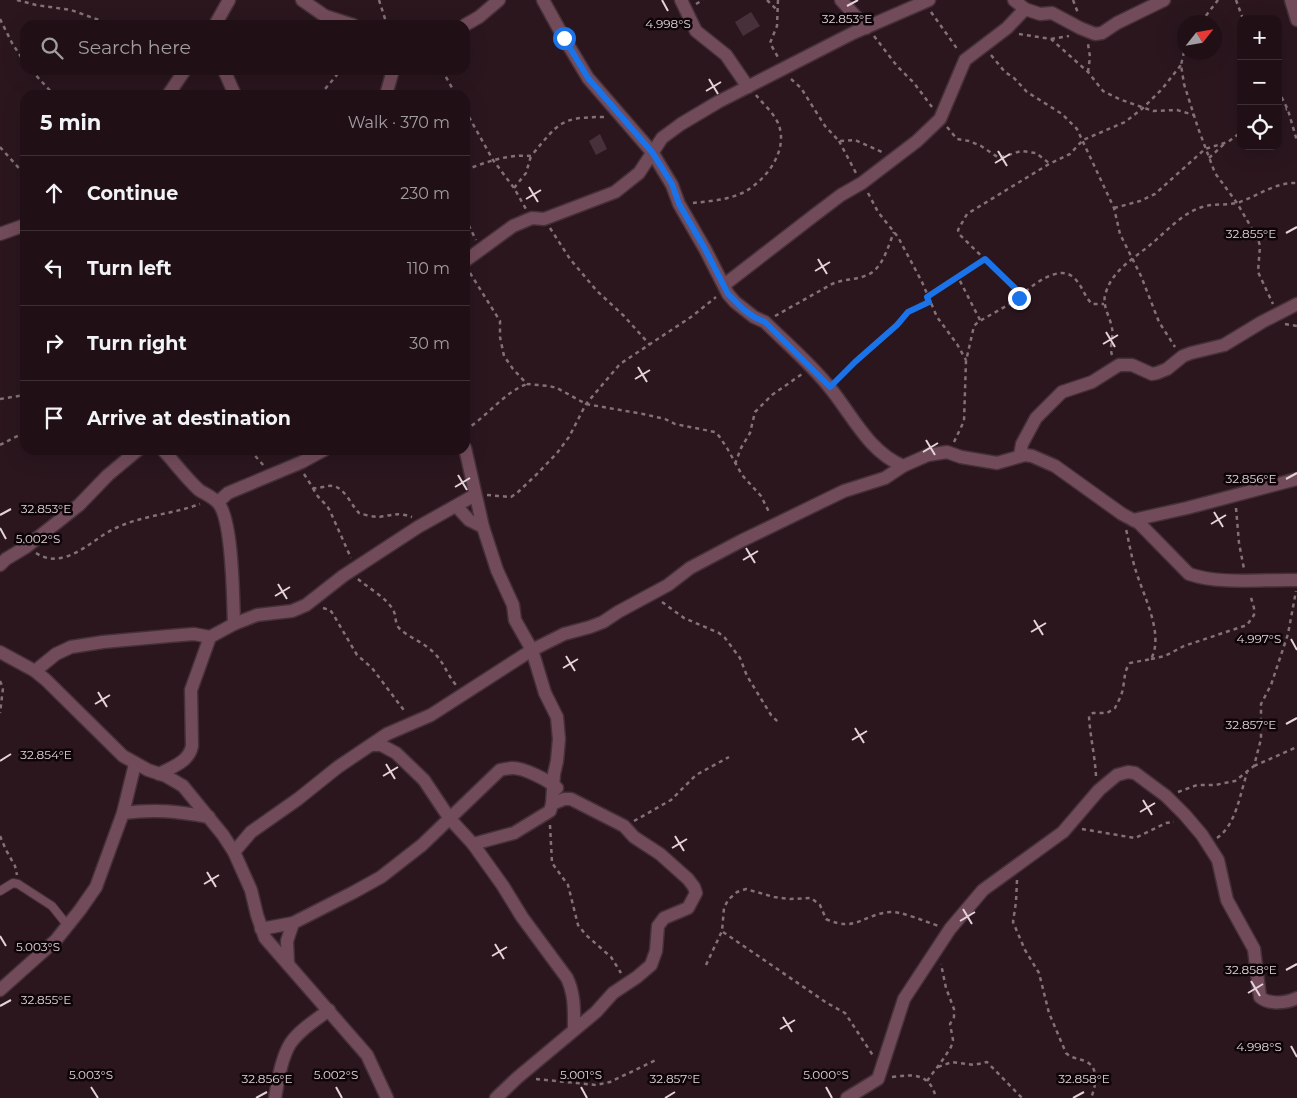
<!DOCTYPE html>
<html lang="en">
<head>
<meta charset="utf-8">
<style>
  body { margin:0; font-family:Montserrat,sans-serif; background:#2d1e23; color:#f1f3f6 }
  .controls { position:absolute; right:15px; top:15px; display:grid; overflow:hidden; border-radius:10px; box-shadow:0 5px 20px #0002 }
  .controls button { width:45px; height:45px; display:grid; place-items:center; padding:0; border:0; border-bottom:1px solid #3d3035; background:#201016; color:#f1f3f6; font:25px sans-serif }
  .compass { position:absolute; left:1177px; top:15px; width:45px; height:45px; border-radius:50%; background:#201016; box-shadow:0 5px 20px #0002; rotate:59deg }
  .stop { position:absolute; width:15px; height:15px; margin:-11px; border:4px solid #1a73e8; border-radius:50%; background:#fff }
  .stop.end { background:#1a73e8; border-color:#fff; box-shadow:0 1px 5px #0008 }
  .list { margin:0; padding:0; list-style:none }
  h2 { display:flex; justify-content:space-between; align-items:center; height:65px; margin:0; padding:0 20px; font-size:21px }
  h2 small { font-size:16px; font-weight:400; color:#a29da1 }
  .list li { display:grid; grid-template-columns:32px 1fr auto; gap:15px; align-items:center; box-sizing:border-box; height:75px; padding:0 20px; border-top:1px solid #3d3035 }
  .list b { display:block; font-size:19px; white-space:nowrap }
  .list em { font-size:16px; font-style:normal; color:#a29da1 }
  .icon { flex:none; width:28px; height:28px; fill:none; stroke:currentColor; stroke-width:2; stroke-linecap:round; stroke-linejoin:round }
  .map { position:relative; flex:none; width:1297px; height:1098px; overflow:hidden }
  .search { position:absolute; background:#201016; box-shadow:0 5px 20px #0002; left:20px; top:20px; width:450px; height:55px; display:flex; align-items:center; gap:12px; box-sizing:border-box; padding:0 18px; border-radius:15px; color:#a29da1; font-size:19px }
  .panel { position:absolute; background:#201016; box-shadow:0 5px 20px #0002; left:20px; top:90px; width:450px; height:365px; border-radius:15px }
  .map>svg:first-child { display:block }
</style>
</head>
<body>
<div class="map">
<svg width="1297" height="1098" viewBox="0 0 1297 1098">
  <rect width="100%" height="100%" fill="#2b161e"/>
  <g fill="#48303a">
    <path d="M751,12L760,26L743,36L735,22Z"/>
    <path d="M600,134L607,149L596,155L589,141Z"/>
  </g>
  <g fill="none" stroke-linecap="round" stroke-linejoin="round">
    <g stroke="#453038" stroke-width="10">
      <path id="service" d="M0,891L13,883L18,884L52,906L68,926"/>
    </g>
    <g stroke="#453038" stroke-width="15">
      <g id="minor">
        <path d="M302,0L325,16L353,25"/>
        <path d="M543,0L564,38L588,78L652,152L672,185L679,204L705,249L728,294L735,302L754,317L765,322C786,343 811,364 830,388C853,416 868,451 903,466"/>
        <path d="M681,0L696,31L726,55L748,87"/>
        <path d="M841,0L866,28"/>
        <path d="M1014,0L1025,9L1040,14L1052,13L1080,28L1095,34L1102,33L1117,23L1164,0"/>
        <path d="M1291,0L1297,20"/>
        <path d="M215,25L229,0"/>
        <path d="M465,25L479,17L499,0"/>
        <path d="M224,70L235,95"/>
        <path d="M168,95L185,70"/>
        <path d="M386,95L393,70"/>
        <path d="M0,234L25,225"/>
        <path d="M465,261L513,226L532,218L544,219L615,192L639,173L662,138L681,124L718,102L853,33L929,0"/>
        <path d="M724,285L812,217L841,195L862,183L917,141L940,119L965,60L1007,28L1025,9"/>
        <path d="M465,448L483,527L497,570L513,605L515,620L532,650L545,693L557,717L559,739L557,761L554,774L552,804L550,811L514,833L473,844"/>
        <path d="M163,450C175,463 186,478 199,490C205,494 213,497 218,503C233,519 233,600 234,624"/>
        <path d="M1020,455L1022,444L1036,418L1062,392L1092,382L1119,365H1132L1152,374L1157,373L1167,369L1183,356L1191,353L1224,345L1262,322L1297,304"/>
        <path d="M218,502L228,493L302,462L324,450"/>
        <path d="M456,506L469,520L483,527"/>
        <path d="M1133,520L1187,508L1297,479"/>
        <path d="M0,565L6,559L26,547L79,505L108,475L138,450"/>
        <path d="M0,652L35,671L46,680L123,756L148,770L166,776L183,786L223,835L234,852L251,890L257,915L265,938L367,1055L387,1098"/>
        <path d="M35,671L56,654L71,647L103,642L169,636L194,634L210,637L234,624L257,615L292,611L306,605L343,576L418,527L475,495"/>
        <path d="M371,745H381L396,753L424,780L450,819L473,844L503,886L522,917L567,978C575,995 574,1011 574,1030"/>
        <path d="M159,774C172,767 189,762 192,746L191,690L210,637"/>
        <path d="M123,813C155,809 176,811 209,817"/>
        <path d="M234,852L251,832L298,799L338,767L387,734L431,715L532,650L564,634L590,627L603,622L618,612L668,585L690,568L741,541L844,491L885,478L903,466L928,455L947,452L961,457L997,463L1025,455L1032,456L1055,466L1122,514L1139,523L1189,574C1221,585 1263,579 1297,580"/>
        <path d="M261,929L293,923L354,892L381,877L422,845L500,770C504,769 509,768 513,768C524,768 548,780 557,788"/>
        <path d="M288,964L287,941L293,923"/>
        <path d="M0,990L56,940L80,910L96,887L123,813L135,764"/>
        <path d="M275,1098C278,1081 281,1059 290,1044C299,1030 316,1020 329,1010"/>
        <path d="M496,1098L517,1078L596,1012L613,993L637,977L651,965L656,951L658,926L664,918L688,908L696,893L694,887L688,879L660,854L634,837L624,826L571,799H564L552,804"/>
        <path d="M847,1098L878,1079L904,999L950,929L983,890L1063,832L1099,790L1117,775L1128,772L1135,773L1166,796L1185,815L1202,835L1218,860L1227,900L1254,949L1260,997C1269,1005 1287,1003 1297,998"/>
      </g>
    </g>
    <g stroke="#837177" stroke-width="2.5" stroke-dasharray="4 4" stroke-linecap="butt">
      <path d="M17,0L36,5L71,10L113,25"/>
      <path d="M379,0L387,25"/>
      <path d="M767,0L778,11"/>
      <path d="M778,0L777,26L770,43L779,59"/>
      <path d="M1073,0L1078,13"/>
      <path d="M1236,0L1243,19"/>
      <path d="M696,4L703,0"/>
      <path d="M931,12L958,50"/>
      <path d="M0,19L12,43L25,63"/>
      <path d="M1201,22L1218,0"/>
      <path d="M1019,34L1051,39L1088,72L1103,91L1119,99L1153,111L1177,110L1194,115"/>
      <path d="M874,36L897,66L914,83L932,107"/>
      <path d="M1051,39L1069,36"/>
      <path d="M1184,52L1181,65L1184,84L1198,128L1215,173L1237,203L1258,239L1260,246L1258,272L1273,304"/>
      <path d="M991,55L1005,72L1014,78L1027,92L1062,114L1077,129L1114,208L1120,234L1141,276L1159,322L1175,347"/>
      <path d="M31,70L54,95"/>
      <path d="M442,70L456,95"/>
      <path d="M1088,72L1090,57L1088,44"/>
      <path d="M791,79L801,88L825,126L839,141L855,140L882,152"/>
      <path d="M1278,90L1288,110L1297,141"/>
      <path d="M320,95L341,70"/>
      <path d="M465,110L493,160L514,188L526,209"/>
      <path d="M1278,112L1287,109"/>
      <path d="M947,127L957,139L969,141L981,146L999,158L1021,151L1036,153L1049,163"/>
      <path d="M839,141L856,173"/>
      <path d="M0,147L25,175"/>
      <path d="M1209,158L1224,144"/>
      <path d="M465,170C487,162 507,154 531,156C559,123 559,117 604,117"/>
      <path d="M514,188L526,173L531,156"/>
      <path d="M868,193L878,212L898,237L922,282L937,317L957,344L966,360"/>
      <path d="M693,203C710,201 730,200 746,191C768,178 789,149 778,123C773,112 763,104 756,95"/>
      <path d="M1114,208L1140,201L1155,194L1205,149L1228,142L1241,132"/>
      <path d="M465,218L476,240"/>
      <path d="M550,228L570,259L597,291L624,316L650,345"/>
      <path d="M470,273L500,321V337L504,356L513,369L527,384L549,386L557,388L586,404L643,414L665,419L675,424L715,432L719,436L727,448L742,475L761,496L770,514"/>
      <path d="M927,297L960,277"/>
      <path d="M1020,297C1030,286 1060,263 1074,278C1082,285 1084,296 1092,304H1104"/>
      <path d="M775,316L832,284C843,279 856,280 867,275C883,269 888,246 894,232"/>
      <path d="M980,320L959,279L960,277L985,259"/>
      <path d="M1285,324L1297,326"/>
      <path d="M1112,355C1109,346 1114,337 1112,328C1110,316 1101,305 1106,292C1113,270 1133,259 1150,245C1166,232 1181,214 1202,207C1214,203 1228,206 1240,202C1259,195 1276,182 1297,183"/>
      <path d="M838,379L897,325L908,312L929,302"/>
      <path d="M0,399L25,395"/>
      <path d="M465,430C487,417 503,393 527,384"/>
      <path d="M954,442L964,421L966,361L974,326L978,322L1015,301L1019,298V293L959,234L958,230L967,214L1049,164L1070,154L1083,140L1125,122L1143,108L1162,89L1181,65"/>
      <path d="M0,445L25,432"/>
      <path d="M250,450L264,466"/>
      <path d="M735,464L741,448L750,433L755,412L772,395L802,374"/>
      <path d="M304,474L313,488C320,489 326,485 333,486C345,488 351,505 359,513C365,515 373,517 379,517C394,515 397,512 412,517"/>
      <path d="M313,488C318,500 325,501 330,511L351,558"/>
      <path d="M487,495L511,497L517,493L537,474L557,453L569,437L586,404L620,364L691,317L716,297"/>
      <path d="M1236,508L1239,543L1244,569"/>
      <path d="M36,553C45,559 54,560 65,557C85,551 99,535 118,527C145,515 173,514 200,504"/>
      <path d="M358,579C367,587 388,599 393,610C397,616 394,622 399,628C409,638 424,642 434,653C444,662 447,675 456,685"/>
      <path d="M662,602L684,618L719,633L725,638L740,658L747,676L771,715L780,724"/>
      <path d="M323,608L330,610L333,614L357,655L372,668L406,713"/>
      <path d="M1151,659L1165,656L1184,646L1247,625L1254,615V608L1250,594"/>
      <path d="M0,681L3,688L0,713"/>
      <path d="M1254,766L1297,747"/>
      <path d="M1096,776C1095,756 1090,736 1089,716L1093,713H1107L1115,708C1118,702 1122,695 1123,688C1125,678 1124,671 1130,663L1151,659C1165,634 1142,593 1135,568C1131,555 1129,542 1126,529"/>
      <path d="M1178,792L1197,785H1215L1235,781L1254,766L1261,739V704L1271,685L1288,634L1296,591"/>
      <path d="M634,821L671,800L696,775L729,757"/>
      <path d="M550,825L552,863L568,885L578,925L586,935L611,957L621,973"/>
      <path d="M1082,829L1135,838L1166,823L1174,822"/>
      <path d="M0,836L6,850L15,866L17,875"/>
      <path d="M1217,838C1236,825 1240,794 1247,773"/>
      <path d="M1017,880L1016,902L1013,922L1025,950L1039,973L1049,1013L1066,1053C1072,1059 1079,1058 1087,1062C1100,1069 1095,1088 1091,1098"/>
      <path d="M723,932L827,1003L845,1013L874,1057"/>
      <path d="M706,965L722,931L724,908L728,900L737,892L746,889L774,897L790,899L811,898L820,905L826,919C856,933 863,914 890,912C901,911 926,922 939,926"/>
      <path d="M938,1067L952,1062L974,1065L987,1062L1022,1098"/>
      <path d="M892,1077C913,1074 930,1073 936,1098"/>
      <path d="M536,1079L596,1085L610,1082L656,1060"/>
      <path d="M927,1081L944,1058L951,1047L953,1040L950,1024L954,1017V1009L946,988L941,964"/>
    </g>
    <use href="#service" stroke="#724b5a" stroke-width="8"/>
    <use href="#minor" stroke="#724b5a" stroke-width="12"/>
  </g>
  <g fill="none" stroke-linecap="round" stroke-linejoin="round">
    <path stroke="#1a73e8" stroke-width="6" d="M564,38L588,78L652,152L672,184L679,204L705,249L728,294L743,309L754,317L765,322L830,387L855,362L897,325L908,312L929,302L927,297L985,259L1016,289L1019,293V298"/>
  </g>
  <path fill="none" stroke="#e3d3d8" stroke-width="2" d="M662,0L668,11M847,6L858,0M709,79L718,94M706,91L721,82M998,151L1007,166M995,163L1010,154M529,187L538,202M526,199L541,190M1286,233L1297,227M818,259L827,274M815,271L830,262M1106,332L1115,347M1103,344L1118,335M638,367L647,382M635,379L650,370M926,440L935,455M923,452L938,443M458,475L467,490M1286,479L1297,473M455,487L470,478M1214,512L1223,527M0,515L11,509M1211,524L1226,515M0,528L6,539M746,548L755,563M743,560L758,551M278,584L287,599M275,596L290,587M1034,620L1043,635M1031,632L1046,623M1291,639L1297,650M566,656L575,671M563,668L578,659M98,692L107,707M95,704L110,695M1286,724L1297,718M855,728L864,743M852,740L867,731M0,761L11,754M386,764L395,779M383,776L398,767M1143,800L1152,815M1140,812L1155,803M675,836L684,851M672,848L687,839M207,872L216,887M204,884L219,875M963,909L972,924M960,921L975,912M0,936L6,946M495,944L504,959M492,956L507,947M1286,970L1297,964M1251,981L1260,996M1248,993L1263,984M0,1006L11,1000M783,1017L792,1032M780,1029L795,1020M1291,1046L1297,1057M91,1087L98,1098M336,1087L342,1098M581,1087L587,1098M826,1087L832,1098M256,1098L267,1092M665,1098L675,1092M1073,1098L1084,1092"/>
  <g font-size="12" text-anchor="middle" fill="#e3d3d8" stroke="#0e0508" stroke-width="5" stroke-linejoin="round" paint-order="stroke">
    <text x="847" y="23">32.853°E</text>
    <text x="668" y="28">4.998°S</text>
    <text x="1251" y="238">32.855°E</text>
    <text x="1251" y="483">32.856°E</text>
    <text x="46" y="513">32.853°E</text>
    <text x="38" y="543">5.002°S</text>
    <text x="1259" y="643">4.997°S</text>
    <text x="1251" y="729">32.857°E</text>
    <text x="46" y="759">32.854°E</text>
    <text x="38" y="951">5.003°S</text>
    <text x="1251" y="974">32.858°E</text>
    <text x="46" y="1004">32.855°E</text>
    <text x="1259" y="1051">4.998°S</text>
    <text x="91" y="1079">5.003°S</text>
    <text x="336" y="1079">5.002°S</text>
    <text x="581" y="1079">5.001°S</text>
    <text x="826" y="1079">5.000°S</text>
    <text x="267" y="1083">32.856°E</text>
    <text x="675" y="1083">32.857°E</text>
    <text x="1084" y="1083">32.858°E</text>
  </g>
</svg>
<div class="controls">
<button>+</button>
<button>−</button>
<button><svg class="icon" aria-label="locate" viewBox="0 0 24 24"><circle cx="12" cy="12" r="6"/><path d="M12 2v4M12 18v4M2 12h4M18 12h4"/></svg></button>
</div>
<svg class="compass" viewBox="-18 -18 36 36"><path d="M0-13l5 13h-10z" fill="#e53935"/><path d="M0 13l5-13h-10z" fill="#a29da1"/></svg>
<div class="stop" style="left:564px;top:38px"></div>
<div class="stop end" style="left:1019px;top:298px"></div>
<div class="search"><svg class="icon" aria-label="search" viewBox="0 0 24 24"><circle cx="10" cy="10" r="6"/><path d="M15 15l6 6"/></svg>Search here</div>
<section class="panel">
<h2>5 min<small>Walk · 370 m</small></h2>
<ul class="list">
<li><svg class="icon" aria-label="ahead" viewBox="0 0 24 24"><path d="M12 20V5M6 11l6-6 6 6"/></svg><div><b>Continue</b></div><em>230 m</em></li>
<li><svg class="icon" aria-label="left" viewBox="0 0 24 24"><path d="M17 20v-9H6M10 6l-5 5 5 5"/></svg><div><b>Turn left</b></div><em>110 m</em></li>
<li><svg class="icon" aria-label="right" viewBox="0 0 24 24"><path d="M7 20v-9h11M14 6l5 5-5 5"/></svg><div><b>Turn right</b></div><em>30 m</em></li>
<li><svg class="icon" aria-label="arrive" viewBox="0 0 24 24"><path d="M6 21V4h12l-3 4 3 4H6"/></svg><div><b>Arrive at destination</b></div></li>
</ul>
</section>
</div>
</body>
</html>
